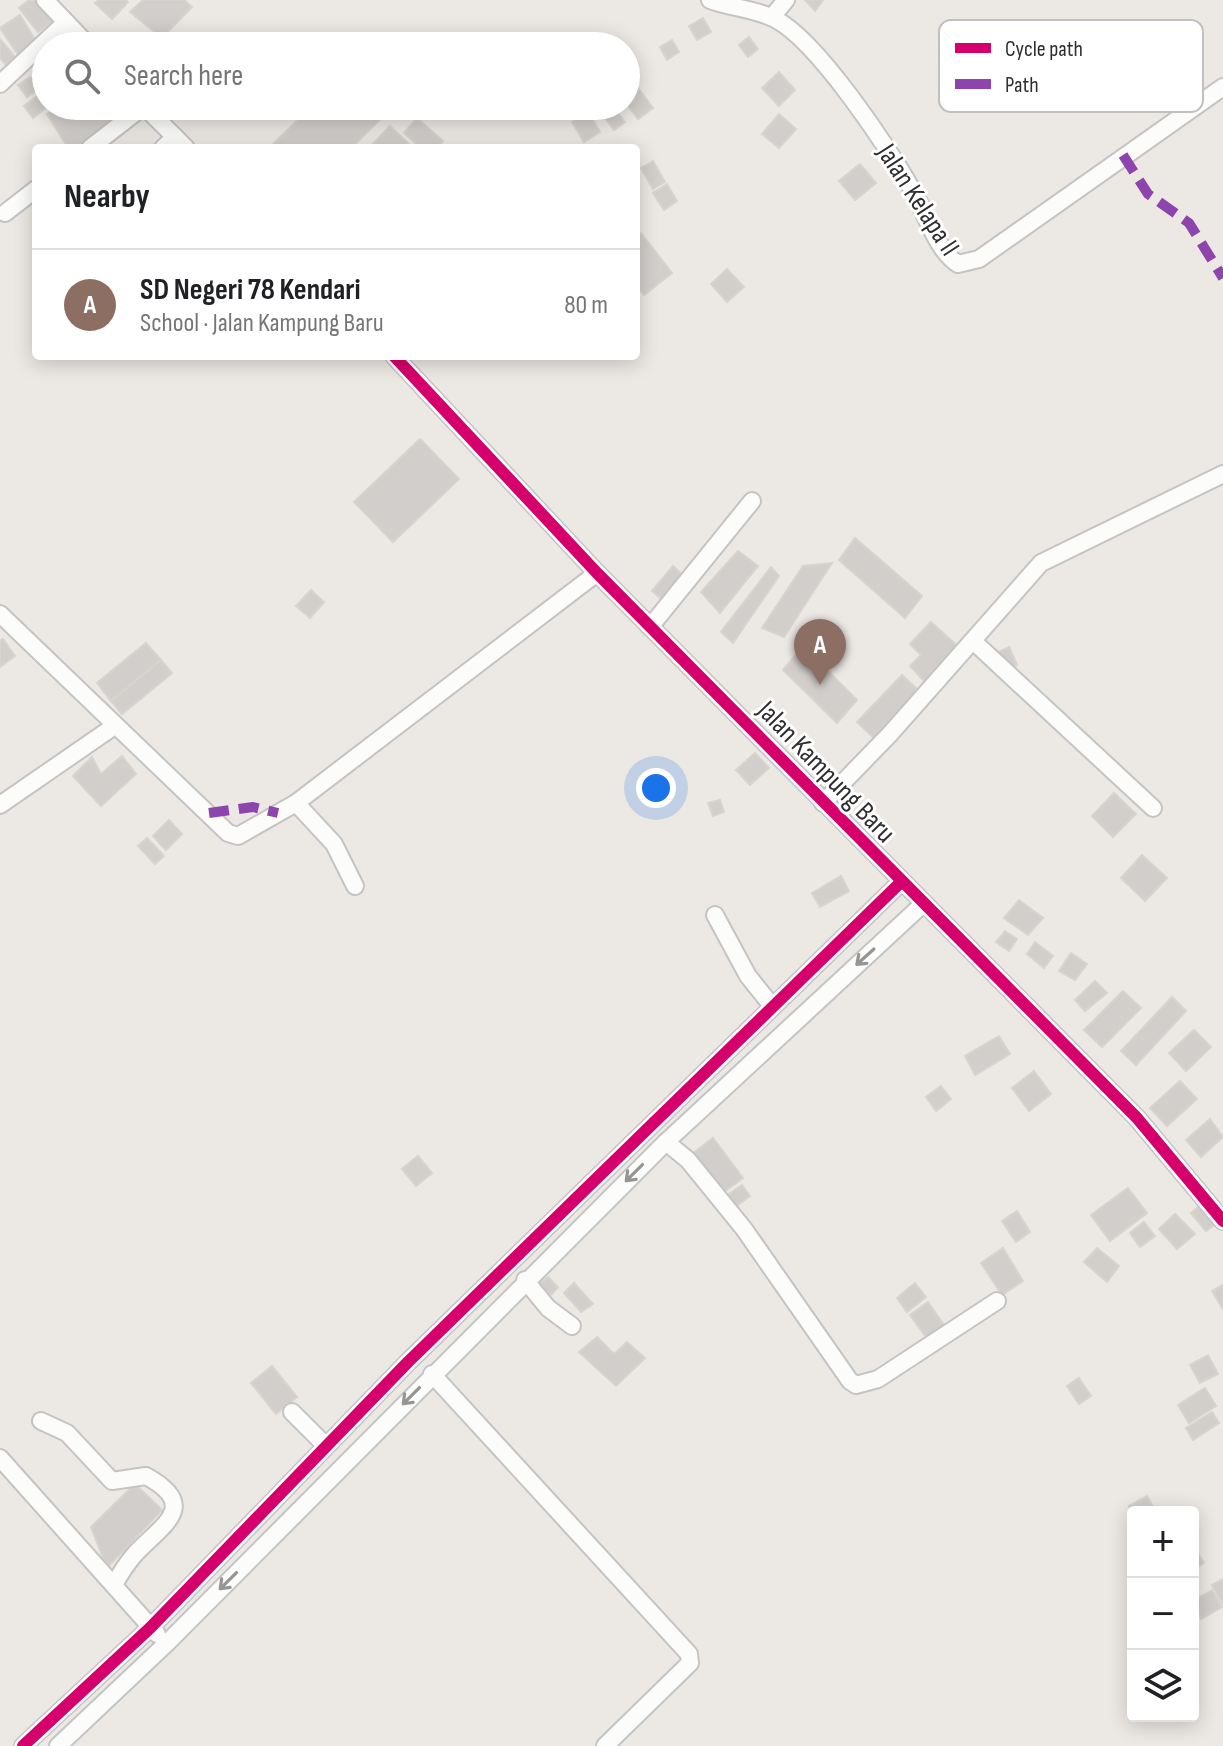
<!DOCTYPE html>
<html lang="en">
<head>
<meta charset="utf-8">
<style>
  body { margin:0; font-family:"Sofia Sans Condensed",sans-serif; background:#f6f6f6; color:#202124 }
  .controls { position:absolute; right:24px; bottom:24px; display:grid; overflow:hidden; border-radius:8px; box-shadow:0 4px 20px #0003 }
  .controls button { width:72px; height:72px; display:grid; place-items:center; padding:0; border:0; border-bottom:2px solid #e0e0e0; background:#fff; color:#202124; font:40px sans-serif }
  .you { position:absolute; left:656px; top:788px; width:28px; height:28px; margin:-20px; border:6px solid #fff; border-radius:50%; background:#1a73e8; box-shadow:0 0 0 12px #1a73e833 }
  .badge { display:grid; place-items:center; width:52px; height:52px; border-radius:50%; background:#2563eb; color:#fff; font-size:26px; font-weight:700 }
  .pin { position:absolute; translate:-50% -66px; filter:drop-shadow(0 2px 4px #0008) }
  .pin::after { content:''; position:absolute; top:42px; width:28px; height:24px; background:inherit; clip-path:polygon(0 0,100% 0,50% 100%) }
  .list { margin:0; padding:0; list-style:none }
  h2 { display:flex; justify-content:space-between; align-items:center; height:104px; margin:0; padding:0 32px; font-size:34px }
  h2 small { font-size:26px; font-weight:400; color:#757577 }
  .list li { display:grid; grid-template-columns:52px 1fr auto; gap:24px; align-items:center; box-sizing:border-box; height:112px; padding:0 32px; border-top:2px solid #e0e0e0 }
  .list b { display:block; font-size:30px; white-space:nowrap }
  .list p { margin:0; font-size:26px; white-space:nowrap; color:#757577 }
  .list em { font-size:26px; font-style:normal; color:#757577 }
  .icon { flex:none; width:44px; height:44px; fill:none; stroke:currentColor; stroke-width:2; stroke-linecap:round; stroke-linejoin:round }
  .map { position:relative; flex:none; width:1223px; height:1746px; overflow:hidden }
  .search { position:absolute; background:#fff; box-shadow:0 4px 20px #0003; left:32px; top:32px; width:608px; height:88px; display:flex; align-items:center; gap:20px; box-sizing:border-box; padding:0 28px; border-radius:44px; color:#757577; font-size:30px }
  .panel { position:absolute; background:#fff; box-shadow:0 4px 20px #0003; left:32px; top:144px; width:608px; height:216px; border-radius:8px }
  .map>svg:first-child { display:block }
</style>
</head>
<body>
<div class="map">
<svg width="1223" height="1746" viewBox="0 0 1223 1746">
  <rect width="100%" height="100%" fill="#ece8e4"/>
  <g fill="#d1cecb" stroke="#d7d4d0" stroke-width="2">
    <path d="M29,0H36L52,21L38,32L19,8Z"/>
    <path d="M99,0H126L128,2L112,19L95,3Z"/>
    <path d="M143,0H184L192,7L162,38L130,12Z"/>
    <path d="M805,0H823L815,11Z"/>
    <path d="M20,15L37,43L18,55L0,28Z"/>
    <path d="M703,18L711,32L697,40L689,26Z"/>
    <path d="M749,37L758,49L748,57L739,45Z"/>
    <path d="M0,39L15,57L6,65L0,58Z"/>
    <path d="M672,40L679,52L667,60L660,47Z"/>
    <path d="M626,72L653,108L638,119L626,103Z"/>
    <path d="M779,72L795,90L779,106L762,88Z"/>
    <path d="M30,77L39,88L27,97L18,85Z"/>
    <path d="M46,89L48,106L33,118L24,106Z"/>
    <path d="M58,106H112L121,116L82,148H68L47,114Z"/>
    <path d="M312,106H382L388,112L351,148H277L273,144Z"/>
    <path d="M596,106H613L625,122L614,130Z"/>
    <path d="M588,112L600,132L584,142L572,122Z"/>
    <path d="M779,114L796,129L779,148L762,134Z"/>
    <path d="M417,118L443,141L437,148H421L404,133Z"/>
    <path d="M390,126L413,148H369Z"/>
    <path d="M653,161L665,182L653,189L641,168Z"/>
    <path d="M860,164L876,183L855,200L839,181Z"/>
    <path d="M667,184L677,201L664,210L653,193Z"/>
    <path d="M641,233L672,273L644,295L636,285V237Z"/>
    <path d="M727,269L744,287L727,302L711,284Z"/>
    <path d="M420,439L459,479L393,542L354,502Z"/>
    <path d="M855,538L922,596L905,618L839,560Z"/>
    <path d="M738,551L758,566L720,613L701,592Z"/>
    <path d="M832,563L784,637L762,628L803,566Z"/>
    <path d="M673,566L686,578L665,602L652,591Z"/>
    <path d="M771,567L779,576L733,643L721,632Z"/>
    <path d="M311,590L324,602L310,618L296,606Z"/>
    <path d="M931,622L962,650L927,684L910,666L921,655L910,644Z"/>
    <path d="M3,639L15,656L0,667V641Z"/>
    <path d="M146,643L161,660L111,701L97,683Z"/>
    <path d="M803,646L857,700L837,723L783,670Z"/>
    <path d="M1009,647L1017,665L1004,671L996,653Z"/>
    <path d="M161,660L172,673L122,714L111,701Z"/>
    <path d="M902,675L921,693L875,739L857,722Z"/>
    <path d="M755,753L769,768L750,785L736,770Z"/>
    <path d="M122,756L136,774L101,806L73,776L92,757L101,774Z"/>
    <path d="M1114,793L1136,814L1113,837L1092,816Z"/>
    <path d="M720,800L724,812L713,816L708,803Z"/>
    <path d="M169,820L182,834L166,850L153,836Z"/>
    <path d="M147,838L164,856L155,864L138,846Z"/>
    <path d="M1142,855L1167,878L1145,901L1121,878Z"/>
    <path d="M841,876L849,891L820,907L812,893Z"/>
    <path d="M1019,900L1043,918L1028,935L1004,918Z"/>
    <path d="M1005,931L1017,939L1009,951L996,942Z"/>
    <path d="M1035,942L1053,956L1044,968L1027,954Z"/>
    <path d="M1071,953L1087,964L1075,980L1059,971Z"/>
    <path d="M1095,981L1107,993L1085,1011L1075,1000Z"/>
    <path d="M1123,991L1141,1008L1102,1047L1084,1030Z"/>
    <path d="M1172,997L1186,1011L1136,1065L1121,1051Z"/>
    <path d="M1194,1030L1211,1047L1186,1071L1169,1053Z"/>
    <path d="M999,1036L1010,1054L975,1075L965,1056Z"/>
    <path d="M1034,1071L1051,1094L1029,1111L1012,1088Z"/>
    <path d="M1180,1081L1197,1099L1167,1126L1150,1108Z"/>
    <path d="M941,1086L951,1099L936,1111L926,1097Z"/>
    <path d="M1210,1119L1223,1137L1201,1157L1186,1140Z"/>
    <path d="M713,1138L743,1178L721,1194L691,1155Z"/>
    <path d="M418,1156L432,1173L416,1186L402,1169Z"/>
    <path d="M742,1185L750,1196L731,1210L723,1198Z"/>
    <path d="M1128,1188L1147,1213L1110,1241L1091,1215Z"/>
    <path d="M1199,1206L1215,1224L1206,1231L1191,1213Z"/>
    <path d="M1017,1211L1030,1232L1016,1242L1002,1221Z"/>
    <path d="M1175,1214L1195,1234L1177,1249L1159,1229Z"/>
    <path d="M1144,1222L1155,1236L1140,1247L1130,1233Z"/>
    <path d="M1003,1248L1023,1281L1002,1295L981,1263Z"/>
    <path d="M1097,1248L1119,1266L1107,1282L1084,1262Z"/>
    <path d="M548,1277L558,1287L550,1296L539,1284Z"/>
    <path d="M574,1283L593,1304L581,1312L564,1293Z"/>
    <path d="M915,1283L926,1297L907,1312L897,1298Z"/>
    <path d="M1223,1285V1309L1212,1291Z"/>
    <path d="M928,1302L946,1328L929,1341L910,1315Z"/>
    <path d="M597,1337L614,1354L627,1342L645,1358L616,1386L579,1352Z"/>
    <path d="M1208,1355L1218,1374L1200,1383L1190,1365Z"/>
    <path d="M272,1366L297,1397L276,1414L251,1383Z"/>
    <path d="M1079,1378L1091,1396L1079,1404L1067,1386Z"/>
    <path d="M1205,1388L1216,1406L1189,1423L1178,1405Z"/>
    <path d="M1212,1412L1219,1423L1193,1440L1186,1428Z"/>
    <path d="M135,1484L162,1510L107,1568L91,1527Z"/>
    <path d="M1147,1496L1156,1512L1133,1514L1129,1506Z"/>
    <path d="M1193,1546L1204,1563L1193,1570Z"/>
    <path d="M1223,1579V1603H1222L1212,1585Z"/>
    <path d="M1212,1590L1222,1607L1201,1619L1193,1601Z"/>
  </g>
  <g fill="none" stroke-linecap="round" stroke-linejoin="round">
    <g stroke="#c5c4c5" stroke-width="20">
      <g id="minor">
        <path d="M45,0L89,46"/>
        <path d="M710,0C731,8 756,9 775,19C818,41 888,148 913,191C926,213 936,250 958,264L979,259L1223,87"/>
        <path d="M772,17L786,0"/>
        <path d="M0,84L66,22"/>
        <path d="M90,148L144,106L186,148"/>
        <path d="M163,148L175,137"/>
        <path d="M5,213L36,189"/>
        <path d="M394,356L597,573L1137,1118L1223,1221"/>
        <path d="M0,614L228,833L238,836L296,803L597,573"/>
        <path d="M650,627L752,501"/>
        <path d="M973,641L1153,808"/>
        <path d="M296,803L334,844L355,886"/>
        <path d="M823,803L890,734L1041,563L1223,474"/>
        <path d="M0,805L113,727"/>
        <path d="M715,915L748,976L772,1006"/>
        <path d="M666,1142L688,1160L744,1229L850,1381L856,1385L878,1379L997,1301"/>
        <path d="M525,1280L548,1308L572,1326"/>
        <path d="M432,1374L689,1654L690,1663L605,1746"/>
        <path d="M292,1412L326,1446"/>
        <path d="M41,1421L67,1433L112,1481L146,1476C201,1506 162,1525 135,1554C127,1563 120,1574 114,1585"/>
        <path d="M0,1458L157,1634"/>
        <path d="M23,1746L150,1628L408,1362L901,882"/>
        <path d="M58,1746L167,1643L666,1142L923,904"/>
      </g>
    </g>
    <use href="#minor" stroke="#fcfcfb" stroke-width="16"/>
    <g stroke="#8e44ad" stroke-width="10" stroke-dasharray="20 10" stroke-linecap="butt">
      <path d="M1123,155L1148,194L1189,223L1223,278"/>
      <path d="M209,813L253,807L278,813"/>
    </g>
    <g stroke="#fff" stroke-width="17">
      <g id="cycleway">
        <path d="M394,356L597,573L1137,1118L1223,1221"/>
        <path d="M23,1746L150,1628L408,1362L901,882"/>
      </g>
    </g>
    <use href="#cycleway" stroke="#d6006c" stroke-width="12"/>
  </g>
  <defs><path id="oneway-shaft" d="M-6 0H5M1.5-3L5.5 0L1.5 3" fill="none" stroke-width="1.6" stroke-linecap="round" stroke-linejoin="round" transform="scale(2)"/></defs>
  <g stroke="#959594">
    <use href="#oneway-shaft" transform="translate(865 957) rotate(138)"/>
    <use href="#oneway-shaft" transform="translate(634 1173) rotate(135)"/>
    <use href="#oneway-shaft" transform="translate(411 1396) rotate(135)"/>
    <use href="#oneway-shaft" transform="translate(228 1581) rotate(135)"/>
  </g>
  <g text-anchor="middle" dominant-baseline="central" stroke-width="6" stroke-linejoin="round" paint-order="stroke">
    <g font-size="28" fill="#2e2e2e" stroke="#fff">
      <text transform="translate(918 200) rotate(57)">Jalan Kelapa II</text>
      <text transform="translate(826 772) rotate(46)">Jalan Kampung Baru</text>
    </g>
  </g>
  <rect x="939" y="20" width="264" height="92" rx="12" fill="#fff" stroke="#c0c0c0" stroke-width="2"/>
  <rect x="955" y="43" width="36" height="10" fill="#d6006c"/>
  <rect x="955" y="79" width="36" height="10" fill="#8e44ad"/>
  <g font-size="22" fill="#2e2e2e">
    <text x="1005" y="56">Cycle path</text>
    <text x="1005" y="92">Path</text>
  </g>
</svg>
<div class="controls">
<button>+</button>
<button>−</button>
<button><svg class="icon" aria-label="layers" viewBox="0 0 24 24"><path d="M12 4l9 5-9 5-9-5zM3 14l9 5 9-5"/></svg></button>
</div>
<div class="you"></div>
<div class="pin badge" style="left:820px;top:685px;background:#8d6e63">A</div>
<div class="search"><svg class="icon" aria-label="search" viewBox="0 0 24 24"><circle cx="10" cy="10" r="6"/><path d="M15 15l6 6"/></svg>Search here</div>
<section class="panel">
<h2>Nearby<small></small></h2>
<ul class="list">
<li><span class="badge" style="background:#8d6e63">A</span><div><b>SD Negeri 78 Kendari</b><p>School · Jalan Kampung Baru</p></div><em>80 m</em></li>
</ul>
</section>
</div>
</body>
</html>
